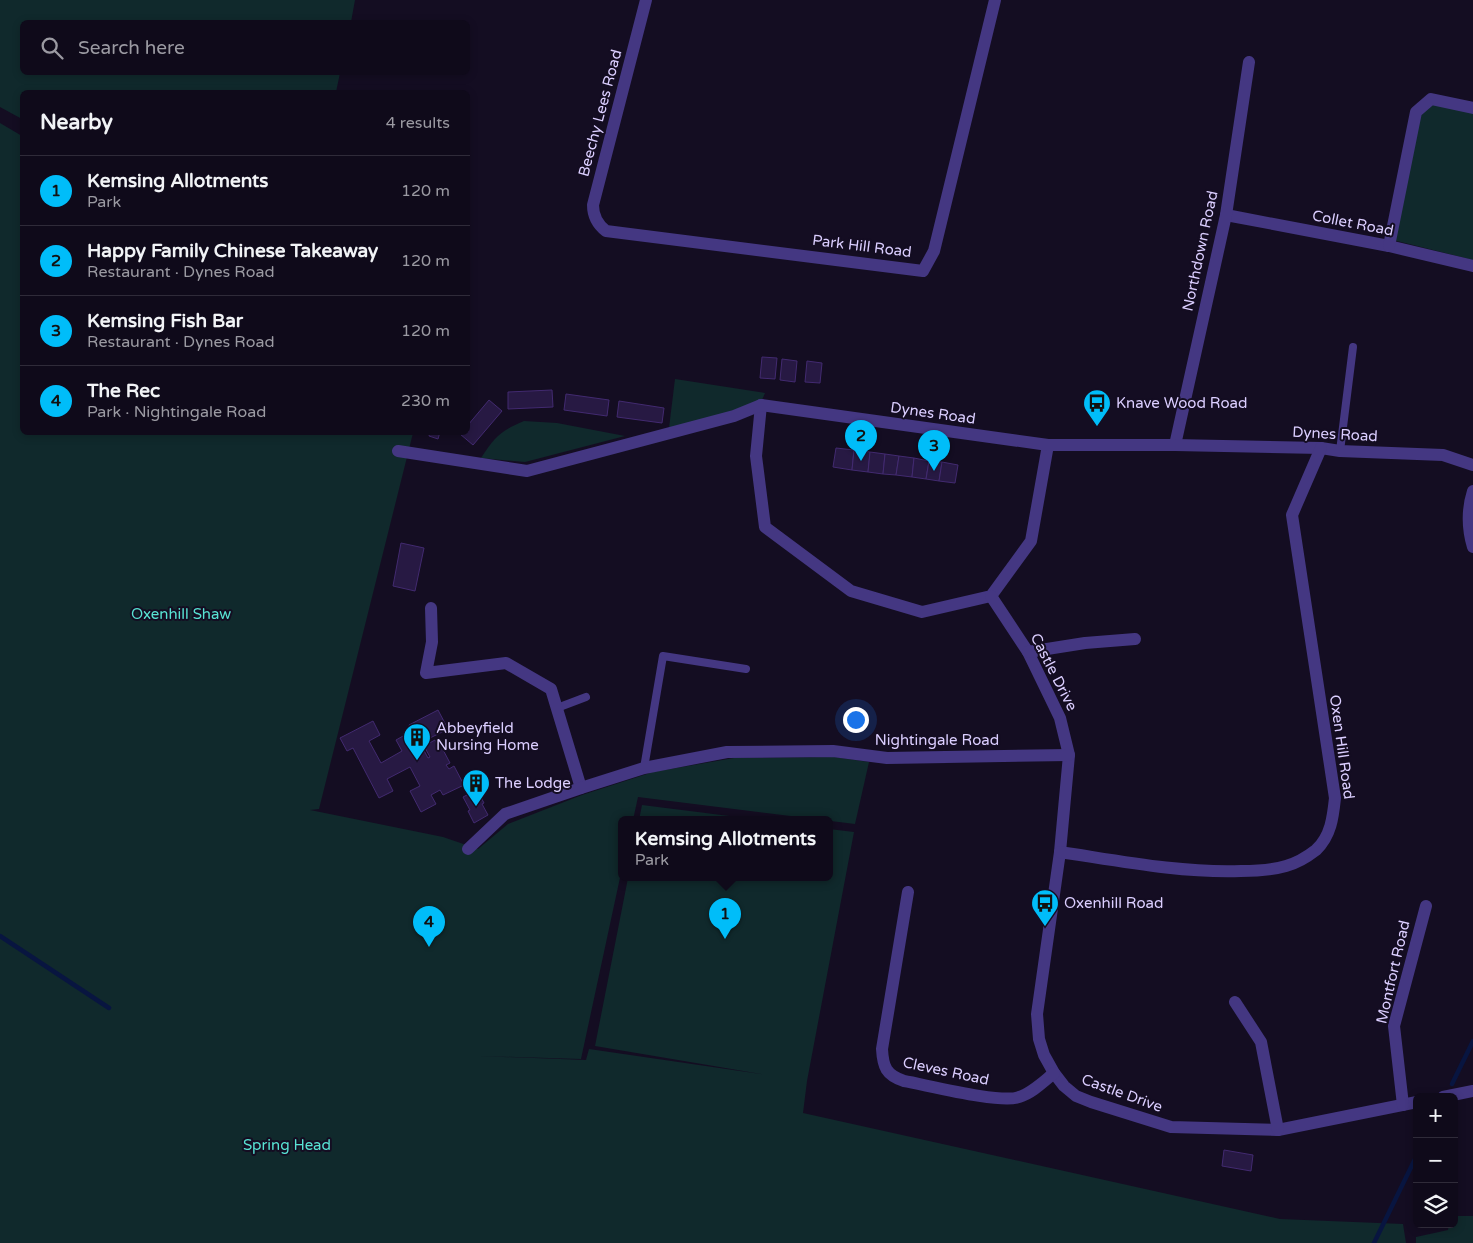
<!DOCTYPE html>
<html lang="en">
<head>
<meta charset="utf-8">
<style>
  body { margin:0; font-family:"Varela Round",sans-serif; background:#181323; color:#f1f3f6 }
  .controls { position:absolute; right:15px; bottom:15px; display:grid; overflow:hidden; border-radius:8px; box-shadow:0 2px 8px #0003 }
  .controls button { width:45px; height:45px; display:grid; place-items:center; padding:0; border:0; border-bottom:1px solid #2f2b39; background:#0f0a1a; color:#f1f3f6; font:25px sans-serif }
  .you { position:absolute; left:855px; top:719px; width:18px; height:18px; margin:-12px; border:4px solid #fff; border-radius:50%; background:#1a73e8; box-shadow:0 0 0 8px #1a73e833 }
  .badge { display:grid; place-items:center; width:32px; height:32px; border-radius:50%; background:#00bdf9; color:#111; font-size:16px; font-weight:700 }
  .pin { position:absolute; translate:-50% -41px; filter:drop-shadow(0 1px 2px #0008) }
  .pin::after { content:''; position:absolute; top:26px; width:18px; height:15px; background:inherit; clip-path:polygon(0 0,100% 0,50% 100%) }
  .popup { position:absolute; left:618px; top:816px; width:215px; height:65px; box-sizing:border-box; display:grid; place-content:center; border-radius:8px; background:#0f0a1a; filter:drop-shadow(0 1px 4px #0005); font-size:16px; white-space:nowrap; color:#9b9aa2 }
  .popup b { font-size:19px; color:#f1f3f6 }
  .popup::after { content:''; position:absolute; left:50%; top:100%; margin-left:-10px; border:10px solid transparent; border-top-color:#0f0a1a }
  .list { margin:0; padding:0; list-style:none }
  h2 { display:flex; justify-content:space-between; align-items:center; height:65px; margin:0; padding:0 20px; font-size:21px }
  h2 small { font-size:16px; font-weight:400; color:#9b9aa2 }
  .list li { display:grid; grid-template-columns:32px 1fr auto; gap:15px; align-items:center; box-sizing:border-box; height:70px; padding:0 20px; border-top:1px solid #2f2b39 }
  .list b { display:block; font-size:19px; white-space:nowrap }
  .list p { margin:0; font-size:16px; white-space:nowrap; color:#9b9aa2 }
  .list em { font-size:16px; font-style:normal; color:#9b9aa2 }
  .icon { flex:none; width:28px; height:28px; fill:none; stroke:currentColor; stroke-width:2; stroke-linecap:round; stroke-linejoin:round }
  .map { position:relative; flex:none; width:1473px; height:1243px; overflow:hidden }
  .search { position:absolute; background:#0f0a1a; box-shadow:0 2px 8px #0003; left:20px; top:20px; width:450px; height:55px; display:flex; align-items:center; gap:12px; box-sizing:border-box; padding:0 18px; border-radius:8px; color:#9b9aa2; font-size:19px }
  .panel { position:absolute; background:#0f0a1a; box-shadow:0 2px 8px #0003; left:20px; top:90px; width:450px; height:345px; border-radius:8px }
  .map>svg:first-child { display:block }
</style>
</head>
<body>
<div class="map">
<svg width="1473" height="1243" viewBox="0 0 1473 1243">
  <rect width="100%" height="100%" fill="#140d22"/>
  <g fill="#10292c">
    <path d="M0,0H355L351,22H22V72L340,73L336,92H22V119L0,107Z"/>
    <path d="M1432,103L1473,112V260L1393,240L1420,115Z"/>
    <path d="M0,123L22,136V432L413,433L319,809L310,810L443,837L478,849L508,824L582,795L653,772L734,758L834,757L869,762L855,824L638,797L633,820H621V873L581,1059L478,1056L586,1060L589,1049L767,1075L595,1046L628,878H829V829L854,832L807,1081L803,1113L1280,1219L1403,1224L1406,1243H0Z"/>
    <path d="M675,379L765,393L762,400L735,411L669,428Z"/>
    <path d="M524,421L557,423L625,436L525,462L481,458C495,437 500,431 524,421Z"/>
    <path d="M642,805L761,820H639Z"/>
    <path d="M1454,1216H1473V1243H1416V1237L1448,1230L1449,1224H1454Z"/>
  </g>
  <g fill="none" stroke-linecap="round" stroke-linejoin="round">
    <g stroke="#081540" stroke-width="4.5">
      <path d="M0,936L109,1008"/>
      <path d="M1452,1084L1473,1041"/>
      <path d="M1374,1243L1417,1155"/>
    </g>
  </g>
  <g fill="#271943" stroke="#422a70">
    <path d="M762,357L777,358L775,379L760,378Z"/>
    <path d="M782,359L797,361L795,382L780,380Z"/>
    <path d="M807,361L822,363L820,383L805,382Z"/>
    <path d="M552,390L553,407L508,409V392Z"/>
    <path d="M566,394L609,400L607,416L564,410Z"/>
    <path d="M489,400L502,411L473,445L460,434L468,432V425Z"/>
    <path d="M619,401L664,408L662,423L617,417Z"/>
    <path d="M430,432H440L438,439L429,436Z"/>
    <path d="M836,448L854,450L852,470L833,467Z"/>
    <path d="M854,450L870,452L868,472L852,470Z"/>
    <path d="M870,452L885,454L883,474L868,472Z"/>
    <path d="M885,454L899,456L896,475L883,474Z"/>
    <path d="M899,456L914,458L912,477L896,475Z"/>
    <path d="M914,458L929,461L926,479L912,477Z"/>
    <path d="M929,461L942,462L939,481L926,479Z"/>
    <path d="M942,462L958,465L955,483L939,481Z"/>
    <path d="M401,543L424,548L415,591L393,586Z"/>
    <path d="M438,710L448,729L420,743L428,758L430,757L424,746L435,740L439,748L441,746L450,763L446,765L449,769L454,766L464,785L443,795L440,790L431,795L436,804L421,812L410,791L420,786L410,767L387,779L393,791L379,798L353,748L347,751L340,738L373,721L380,735L369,741L381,763L402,751L396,740L412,731L409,725Z"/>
    <path d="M477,790L484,803L482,804L488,815L474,823L468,811L470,810L463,797Z"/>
    <path d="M1224,1150L1253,1155L1251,1171L1222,1166Z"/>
  </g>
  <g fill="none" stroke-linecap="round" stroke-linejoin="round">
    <g stroke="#443782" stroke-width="8">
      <path d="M1340,451L1353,347"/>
      <path d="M557,708L586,697"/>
      <path d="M644,768L663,656L746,669"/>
    </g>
    <g stroke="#443782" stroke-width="12">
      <path d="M646,0L593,205C593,216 597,224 606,231L923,271L934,251L995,0"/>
      <path d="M1226,215L1389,246L1473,266"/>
      <path d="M1389,246L1416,112L1431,99L1473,108"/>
      <path d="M761,405L756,456L765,527L851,591L922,612L991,596L1031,541L1048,445"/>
      <path d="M1175,445L1226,215L1249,62"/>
      <path d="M398,451L527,471L734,416L761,405L1048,445H1175L1321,448L1340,451L1443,455L1473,465"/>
      <path d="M1473,491C1467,510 1467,527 1473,547"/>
      <path d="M991,596L1028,652L1060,718L1069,755L1060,852L1037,1014L1039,1039L1044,1055L1054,1073L1064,1086L1076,1096L1091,1102L1171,1127L1278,1130L1417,1102"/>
      <path d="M431,608L432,642L426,673L506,663L551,689L581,788"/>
      <path d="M1028,652L1085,643L1135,639"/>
      <path d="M468,849L505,814L581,788L644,768L727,752L833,751L887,758L1069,755"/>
      <path d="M1060,852C1120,861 1180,873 1241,871C1256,871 1272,870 1286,866C1297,863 1307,857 1316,850C1331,836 1333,817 1335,798L1292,515L1321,448"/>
      <path d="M908,892L882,1049C883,1067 886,1075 904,1081C927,1085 1001,1104 1019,1097C1032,1093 1043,1082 1054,1073"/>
      <path d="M1235,1002L1261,1042L1278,1130"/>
      <path d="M1443,1097L1473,1091"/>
      <path d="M1403,1105L1394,1026L1426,906"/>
    </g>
  </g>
  <defs>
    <g id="bus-pin" transform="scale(1.4375)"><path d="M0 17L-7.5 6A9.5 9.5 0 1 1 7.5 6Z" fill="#00bdf9" stroke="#140d22"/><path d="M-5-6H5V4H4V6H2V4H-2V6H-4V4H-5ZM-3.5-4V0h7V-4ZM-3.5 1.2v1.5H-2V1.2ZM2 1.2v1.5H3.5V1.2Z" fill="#111"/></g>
    <g id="building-pin" transform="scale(1.4375)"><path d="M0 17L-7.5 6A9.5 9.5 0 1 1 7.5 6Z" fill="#00bdf9" stroke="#140d22"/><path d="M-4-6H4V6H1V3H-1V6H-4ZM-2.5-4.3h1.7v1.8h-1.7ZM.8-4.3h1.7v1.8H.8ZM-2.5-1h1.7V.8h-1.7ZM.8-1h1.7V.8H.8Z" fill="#111"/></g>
  </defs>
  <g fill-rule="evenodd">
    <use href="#bus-pin" x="1097" y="403"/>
    <use href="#building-pin" x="417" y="737"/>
    <use href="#building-pin" x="476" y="783"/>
    <use href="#bus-pin" x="1045" y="903"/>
  </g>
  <g text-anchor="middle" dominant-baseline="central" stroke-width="4" stroke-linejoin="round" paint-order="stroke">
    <g font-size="15" fill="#dbceff" stroke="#140d22">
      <text transform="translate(600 113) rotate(-75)">Beechy Lees Road</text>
      <text transform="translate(1353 223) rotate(11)">Collet Road</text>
      <text transform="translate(862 246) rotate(7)">Park Hill Road</text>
      <text transform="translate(1200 251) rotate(-78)">Northdown Road</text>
      <text transform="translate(933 413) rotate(8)">Dynes Road</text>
      <text transform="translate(1335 434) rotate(3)">Dynes Road</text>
      <text transform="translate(1054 672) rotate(63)">Castle Drive</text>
      <text x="937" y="740">Nightingale Road</text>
      <text transform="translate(1342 747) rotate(82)">Oxen Hill Road</text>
      <text transform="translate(1393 972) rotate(-77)">Montfort Road</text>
      <text transform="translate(946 1071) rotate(12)">Cleves Road</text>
      <text transform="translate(1122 1093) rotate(20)">Castle Drive</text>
    </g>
    <g font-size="15" fill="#dbceff" stroke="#140d22" text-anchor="start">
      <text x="1116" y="403">Knave Wood Road</text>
      <text x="436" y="728">Abbeyfield<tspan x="436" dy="17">Nursing Home</tspan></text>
      <text x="495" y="783">The Lodge</text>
      <text x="1064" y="903">Oxenhill Road</text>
    </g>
    <g font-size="15" fill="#58e2d3" stroke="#140d22">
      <text x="181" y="614">Oxenhill Shaw</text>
      <text x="287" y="1145">Spring Head</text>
    </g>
  </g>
</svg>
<div class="controls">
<button>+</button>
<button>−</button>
<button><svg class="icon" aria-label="layers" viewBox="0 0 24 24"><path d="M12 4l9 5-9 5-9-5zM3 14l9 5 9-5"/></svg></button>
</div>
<div class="you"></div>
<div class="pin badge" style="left:725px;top:939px">1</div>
<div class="popup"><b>Kemsing Allotments</b>Park</div>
<div class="pin badge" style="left:861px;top:461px">2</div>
<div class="pin badge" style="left:934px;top:471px">3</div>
<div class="pin badge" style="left:429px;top:947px">4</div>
<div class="search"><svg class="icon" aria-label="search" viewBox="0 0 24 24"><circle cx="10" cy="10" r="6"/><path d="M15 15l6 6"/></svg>Search here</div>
<section class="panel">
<h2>Nearby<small>4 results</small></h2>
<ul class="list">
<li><span class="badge">1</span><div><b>Kemsing Allotments</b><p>Park</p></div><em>120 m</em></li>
<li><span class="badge">2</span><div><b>Happy Family Chinese Takeaway</b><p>Restaurant · Dynes Road</p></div><em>120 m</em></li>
<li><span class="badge">3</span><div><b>Kemsing Fish Bar</b><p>Restaurant · Dynes Road</p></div><em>120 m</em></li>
<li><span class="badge">4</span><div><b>The Rec</b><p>Park · Nightingale Road</p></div><em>230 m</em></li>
</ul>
</section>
</div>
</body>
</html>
